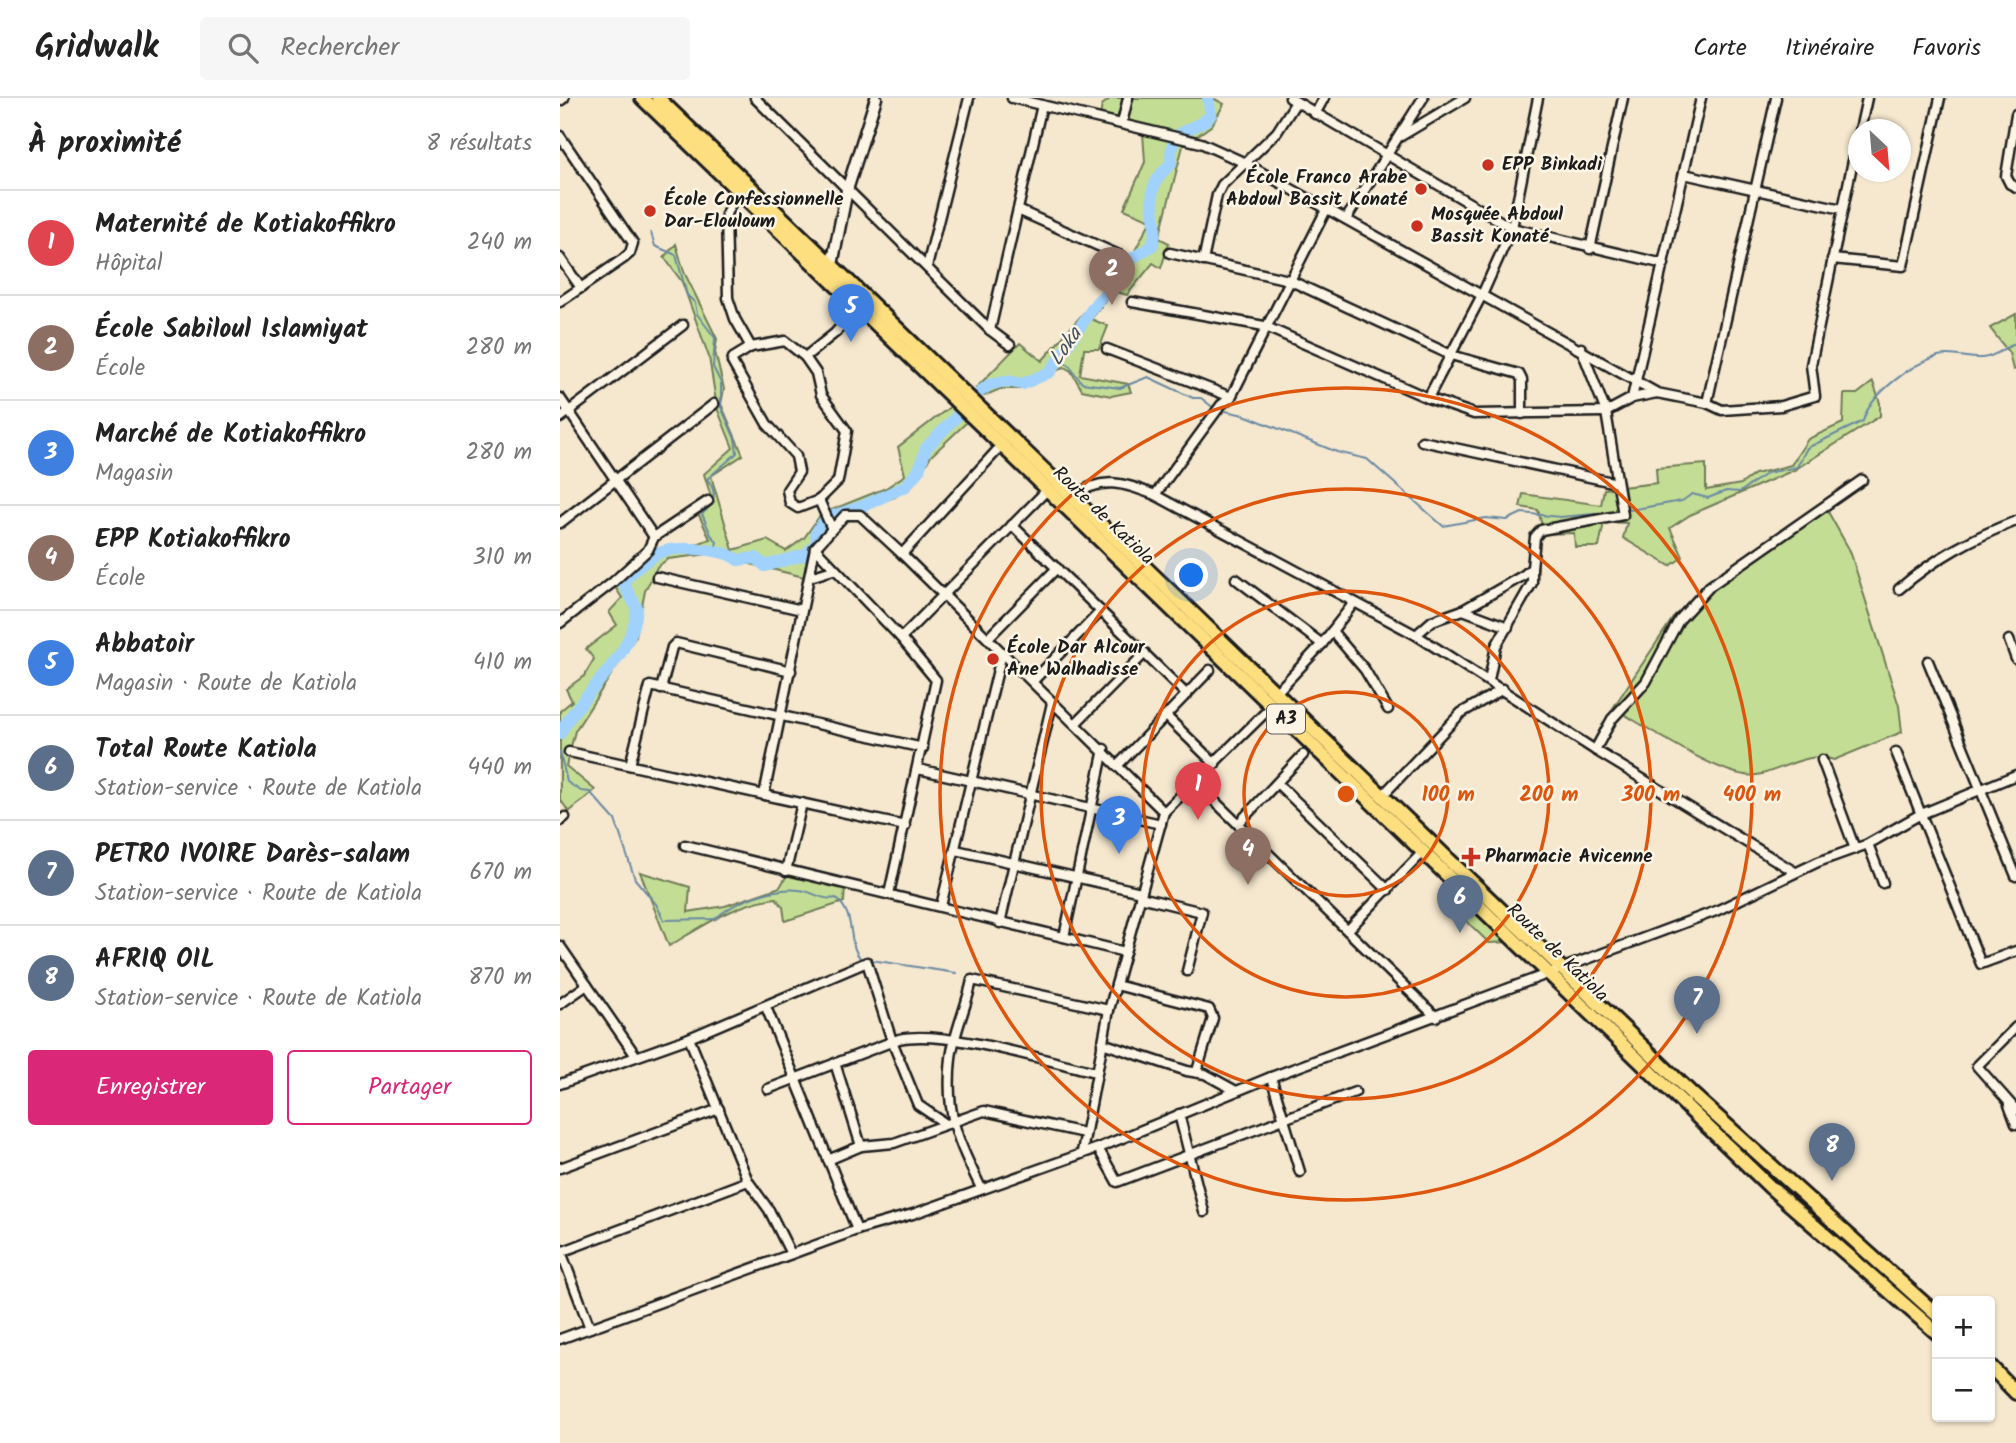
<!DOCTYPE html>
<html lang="fr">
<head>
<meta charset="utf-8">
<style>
  body { margin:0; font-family:Kalam,sans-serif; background:#f6f6f6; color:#222 }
  .controls { position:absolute; right:21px; bottom:21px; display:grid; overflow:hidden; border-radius:7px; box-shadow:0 2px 5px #0004 }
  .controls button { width:63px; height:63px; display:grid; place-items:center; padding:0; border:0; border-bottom:2px solid #e0e0e0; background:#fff; color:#222; font:35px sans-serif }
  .compass { position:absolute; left:1288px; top:21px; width:63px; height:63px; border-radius:50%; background:#fff; box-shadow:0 2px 5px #0004; rotate:154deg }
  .you { position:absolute; left:632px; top:478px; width:24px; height:24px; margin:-18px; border:5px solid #fff; border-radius:50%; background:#1a73e8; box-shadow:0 0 0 10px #1a73e833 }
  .badge { display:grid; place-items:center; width:46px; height:46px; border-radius:50%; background:#db2777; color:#fff; font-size:23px; font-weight:700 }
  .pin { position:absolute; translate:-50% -58px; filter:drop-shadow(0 2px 4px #0008) }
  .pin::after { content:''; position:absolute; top:37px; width:24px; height:21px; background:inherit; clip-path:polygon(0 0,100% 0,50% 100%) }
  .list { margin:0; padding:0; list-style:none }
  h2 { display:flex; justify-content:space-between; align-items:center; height:91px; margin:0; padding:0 28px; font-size:30px }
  h2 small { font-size:23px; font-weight:400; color:#767676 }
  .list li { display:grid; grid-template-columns:46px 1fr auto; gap:21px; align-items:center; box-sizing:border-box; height:105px; padding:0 28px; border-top:2px solid #e0e0e0 }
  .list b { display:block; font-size:26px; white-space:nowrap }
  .list p { margin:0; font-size:23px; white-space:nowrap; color:#767676 }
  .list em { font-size:23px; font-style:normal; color:#767676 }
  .actions { display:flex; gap:14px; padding:21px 28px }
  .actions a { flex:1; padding:16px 0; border:2px solid #db2777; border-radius:7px; text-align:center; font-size:24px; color:#db2777 }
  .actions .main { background:#db2777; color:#fff }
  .icon { flex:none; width:38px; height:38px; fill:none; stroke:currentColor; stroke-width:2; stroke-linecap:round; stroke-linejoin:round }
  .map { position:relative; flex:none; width:1456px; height:1345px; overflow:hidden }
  header { display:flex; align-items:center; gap:42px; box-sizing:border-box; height:98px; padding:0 35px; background:#fff; border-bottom:2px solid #e0e0e0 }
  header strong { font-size:33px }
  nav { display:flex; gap:38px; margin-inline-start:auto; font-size:24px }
  .search { width:490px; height:63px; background:#f6f6f6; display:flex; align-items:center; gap:18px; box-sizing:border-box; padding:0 24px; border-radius:7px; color:#767676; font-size:26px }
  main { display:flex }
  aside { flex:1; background:#fff }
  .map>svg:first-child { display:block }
</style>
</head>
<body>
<header>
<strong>Gridwalk</strong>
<div class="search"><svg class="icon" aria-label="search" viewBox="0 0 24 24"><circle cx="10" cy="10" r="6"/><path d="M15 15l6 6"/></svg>Rechercher</div>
<nav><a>Carte</a><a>Itinéraire</a><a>Favoris</a></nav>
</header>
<main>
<aside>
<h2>À proximité<small>8 résultats</small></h2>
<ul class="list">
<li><span class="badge" style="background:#e0444e">1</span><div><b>Maternité de Kotiakoffikro</b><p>Hôpital</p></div><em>240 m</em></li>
<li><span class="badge" style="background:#8d6e63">2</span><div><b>École Sabiloul Islamiyat</b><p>École</p></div><em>280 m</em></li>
<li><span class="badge" style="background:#3f7fe0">3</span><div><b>Marché de Kotiakoffikro</b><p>Magasin</p></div><em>280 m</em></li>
<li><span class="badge" style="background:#8d6e63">4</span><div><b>EPP Kotiakoffikro</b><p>École</p></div><em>310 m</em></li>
<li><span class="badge" style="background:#3f7fe0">5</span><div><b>Abbatoir</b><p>Magasin · Route de Katiola</p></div><em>410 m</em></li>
<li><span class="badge" style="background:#5c6f8a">6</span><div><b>Total Route Katiola</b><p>Station-service · Route de Katiola</p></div><em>440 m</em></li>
<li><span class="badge" style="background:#5c6f8a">7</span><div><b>PETRO IVOIRE Darès-salam</b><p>Station-service · Route de Katiola</p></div><em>670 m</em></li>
<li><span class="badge" style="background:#5c6f8a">8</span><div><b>AFRIQ OIL</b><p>Station-service · Route de Katiola</p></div><em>870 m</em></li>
</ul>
<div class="actions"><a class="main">Enregistrer</a><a>Partager</a></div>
</aside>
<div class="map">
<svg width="1456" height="1345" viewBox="0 0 1456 1345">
  <rect width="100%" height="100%" fill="#f6e8cf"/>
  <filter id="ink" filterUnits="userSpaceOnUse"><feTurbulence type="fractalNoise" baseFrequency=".0143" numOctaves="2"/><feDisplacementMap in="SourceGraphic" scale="14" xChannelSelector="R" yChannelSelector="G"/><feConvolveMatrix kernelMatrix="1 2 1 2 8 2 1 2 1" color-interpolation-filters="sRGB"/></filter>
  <g filter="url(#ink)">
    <g fill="#c4dd94" stroke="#707c58" stroke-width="2">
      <path d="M551,0H653L664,6L652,27L623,48L599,140L609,145L601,170L593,165L567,197L554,193L531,221L548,228L539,251H524L520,277L568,286L571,294L551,298L522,292L511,273L504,269L460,291H440L424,298L416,290L460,245L482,263L571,160L591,122L564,111L585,64L583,35L539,24L542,7Z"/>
      <path d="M116,146L124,174L157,241L155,254L164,291L161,306L183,357L151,378L173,452L207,442L226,453L244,440L261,416L326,390L345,377L338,349L391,308L407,324L370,359L361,376L335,399L280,418L254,446L244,479L149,456L108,461L97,469L85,493L76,538L15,633L6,668L35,692L9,714L0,701V613L12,603L6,591L24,578L34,561L26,551L57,527L49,514L62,500L53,486L92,451L137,446L150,441L138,415L152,402L144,376L173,350L157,310L149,259L122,184L104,159Z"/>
      <path d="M1456,216V271L1453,272L1449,255L1430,230Z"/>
      <path d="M1313,284L1320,305V318L1234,372L1130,417L1110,430L1123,459L1110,468L1063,440L1067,425L1044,424L1039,449H1015L1014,435L984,436L978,412L960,409L963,396L1041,407L1044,391L1097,385L1096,370L1146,366V392L1181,386L1195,376L1231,367L1248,341L1283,325L1284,296H1297Z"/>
      <path d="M1267,412L1290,453L1339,608L1342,634L1274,662C1243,650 1211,682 1185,677C1149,671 1087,629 1053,610L1115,517Z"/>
      <path d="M80,774L130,789L128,814L165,808L220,789L227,777L261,782L285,790L284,804L225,823L223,809L216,800C176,805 143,828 109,848Z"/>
      <path d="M895,790L950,844L929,845L895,812Z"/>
    </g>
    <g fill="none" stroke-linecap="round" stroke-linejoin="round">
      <g stroke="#6b89a3" stroke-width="2">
        <path d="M91,135L95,148L116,157L127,197L135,205L137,216L155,240L153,269L161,285V309L175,341L177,355L147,381C158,394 155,406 142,416L151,437L157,444L155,451"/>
        <path d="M497,264L508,266L522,285L560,290L588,279L633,300H641L655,311"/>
        <path d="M661,312L684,317L777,354L807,361L883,428L926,420L947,422L962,415L1000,419L1058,414"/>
        <path d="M1064,413L1122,403L1132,396L1148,400L1166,393L1180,394L1207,375L1237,369L1247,350L1303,323C1310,296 1352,266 1378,258C1392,254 1408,261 1422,260C1435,259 1444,250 1456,245"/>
        <path d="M0,654L7,684L21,693L30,694L55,722L75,781L96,806L104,822L155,821C174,803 213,789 239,792C253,793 261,803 276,800C298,819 285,845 302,862"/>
        <path d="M311,862L396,875"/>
      </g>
      <g stroke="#a0d2fd" stroke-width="12">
        <path d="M421,293L429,287L446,283L463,286L490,274L536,205L554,187L563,166L592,148C604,115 575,96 611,66C609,25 632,37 651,17L648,0"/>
        <path d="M0,636C21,594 74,560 77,510L63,485C72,473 84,464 97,456C113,447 163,450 178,462L196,460L205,468L247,456L257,444L256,435L266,420L301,409L346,388L359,372L366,350L400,315"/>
      </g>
      <g stroke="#1c1c1c" stroke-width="13">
        <g id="minor">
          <path d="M195,0L430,232L450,247"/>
          <path d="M452,0L641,45L683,64L1097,295"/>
          <path d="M730,0L952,130L1104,166"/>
          <path d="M0,3L4,0"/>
          <path d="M755,16L764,0"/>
          <path d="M1456,16L1446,78L1450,86L1456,89"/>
          <path d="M562,25L568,0"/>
          <path d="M1300,32L1307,0"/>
          <path d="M0,38L73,145L70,155L63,161L0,204"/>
          <path d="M841,38L905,0"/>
          <path d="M1124,76L1282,111"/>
          <path d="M178,92L166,116L168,200L175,221L191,249L225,243L245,259L256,275L261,297L287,333L278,383L259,402"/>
          <path d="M458,112L563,159"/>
          <path d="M786,121L863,0"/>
          <path d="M1030,151L1063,0"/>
          <path d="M610,155L729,182L891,257L959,276L962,282V316"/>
          <path d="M0,160L21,190"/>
          <path d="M1272,161L1343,168L1380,0"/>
          <path d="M643,163L657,97L662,87L717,34L736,4"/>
          <path d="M367,169L409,0"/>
          <path d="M572,204L704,228L868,300L914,316L1046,314L1072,300L1097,295L1147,305L1162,312L1221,308L1255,298L1251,267L1298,38"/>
          <path d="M430,232L482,7"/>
          <path d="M191,249L173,260L172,264L207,326L236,358L239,374L227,392L230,405L238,410L259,402L272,431"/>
          <path d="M547,251L671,299"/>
          <path d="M245,259L275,235L299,208"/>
          <path d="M0,300L94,439"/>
          <path d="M868,300L922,197L952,130L978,0"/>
          <path d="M1072,300L1141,0"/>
          <path d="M1147,305L1216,0"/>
          <path d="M0,320L123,227"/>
          <path d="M862,343L1057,385"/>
          <path d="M595,397L661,307L671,299L767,110"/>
          <path d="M513,399C542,377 563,385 595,397L856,537L1035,652L1235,774"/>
          <path d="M0,425L154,306"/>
          <path d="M452,427L627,597"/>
          <path d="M255,450L341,540L376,582L329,796"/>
          <path d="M342,456L442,347"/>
          <path d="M97,479L242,512"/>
          <path d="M250,479L273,472"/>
          <path d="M676,481L762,546"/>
          <path d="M1339,491C1375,460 1412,440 1456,423"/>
          <path d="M903,512L948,529"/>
          <path d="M0,525L52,485L88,452L94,439L148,403"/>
          <path d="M772,533L805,572L828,611"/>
          <path d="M856,537L872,523L903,512L964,477L972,470L975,439L981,432L1063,417L1046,314L1021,250"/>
          <path d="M341,540L488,391"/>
          <path d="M428,540L497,470"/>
          <path d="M1449,542L1456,561"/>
          <path d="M1368,563L1456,778"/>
          <path d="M929,582L936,548L972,485V470"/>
          <path d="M473,583L541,513"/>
          <path d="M101,591L112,549L116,545L231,573"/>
          <path d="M716,595L762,546L793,506"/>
          <path d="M606,618L655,666"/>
          <path d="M516,625L585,555"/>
          <path d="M1035,652L1052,621L1086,584L1119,522L1150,488L1302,382"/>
          <path d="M9,654L345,728"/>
          <path d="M1336,654L1421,866L1456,853"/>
          <path d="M1262,662L1295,751"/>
          <path d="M559,666L650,572"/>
          <path d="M70,667L90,588L363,650"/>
          <path d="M358,671L601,726"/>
          <path d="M636,685L876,919"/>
          <path d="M718,686L828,792"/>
          <path d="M204,697L255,450L285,417H300L342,456L604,714"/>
          <path d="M823,697L901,615L943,591"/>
          <path d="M0,723L5,719"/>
          <path d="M678,726L743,657"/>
          <path d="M1308,746L1323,785"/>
          <path d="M125,747L565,854"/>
          <path d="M396,752L581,794"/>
          <path d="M226,773L242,705"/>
          <path d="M580,799L642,814L627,873"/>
          <path d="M381,808L442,555"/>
          <path d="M440,825L492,605"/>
          <path d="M788,832L863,754"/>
          <path d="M504,839L544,651"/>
          <path d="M0,848L76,958"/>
          <path d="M556,887L649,911L653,920L637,973"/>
          <path d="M0,906L27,887"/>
          <path d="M206,909L297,1132"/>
          <path d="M1456,929L1417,968L1456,1012"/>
          <path d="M129,940L188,1083L209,1112L231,1156"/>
          <path d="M542,945L627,973L645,976L676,993"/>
          <path d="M275,965L301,1048"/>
          <path d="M711,979L740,1074"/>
          <path d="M0,986L129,940L307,864L332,943L358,1007L386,1026"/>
          <path d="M208,991L339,941C386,931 486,963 536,974"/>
          <path d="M1449,1007L1456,1026"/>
          <path d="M619,1016L644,1114"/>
          <path d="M538,1050L557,1084L795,994"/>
          <path d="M522,1054L549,912L604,714L712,608"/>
          <path d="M268,1062L301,1048L334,1045L424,1013L524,1035"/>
          <path d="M0,1070L159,1011"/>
          <path d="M421,1090C397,1041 385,1016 391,960C394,934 407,908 412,882L549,912"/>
          <path d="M0,1151L30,1230"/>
          <path d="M1,1154L188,1083"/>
          <path d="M0,1241L297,1132L353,1116L538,1050L711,979L1156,813L1258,764L1308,746L1359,717L1456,677"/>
        </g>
      </g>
      <g stroke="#1c1c1c" stroke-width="15">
        <path id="tertiary" d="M272,167L287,92L316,0"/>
      </g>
      <g stroke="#1c1c1c" stroke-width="18">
        <g id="trunk">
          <path d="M82,0L1210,1089L1377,1235"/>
          <path d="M98,0L1132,996L1377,1217"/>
          <path d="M1430,1268L1456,1295"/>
        </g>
      </g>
      <use href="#minor" stroke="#fcf5e5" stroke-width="8"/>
      <use href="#tertiary" stroke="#fcf5e5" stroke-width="10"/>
      <use href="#trunk" stroke="#fddf80" stroke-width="12"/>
    </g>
  </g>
  <g fill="none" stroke="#de560d" stroke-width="3.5">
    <circle cx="786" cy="696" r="102"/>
    <circle cx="786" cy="696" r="203"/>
    <circle cx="786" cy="696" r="305"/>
    <circle cx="786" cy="696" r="406"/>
  </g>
  <g fill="#c8321e" stroke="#fcf5e5" stroke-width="2.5">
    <circle cx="928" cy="67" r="7"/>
    <circle cx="861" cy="91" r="7"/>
    <circle cx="90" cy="113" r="7"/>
    <circle cx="857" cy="128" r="7"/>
    <circle cx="433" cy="561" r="7"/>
    <path d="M907.5 748.5h7v7h7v7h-7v7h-7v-7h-7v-7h7z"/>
  </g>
  <g text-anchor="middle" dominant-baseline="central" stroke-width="5" stroke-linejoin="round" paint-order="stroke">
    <rect fill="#fcf5e5" stroke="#5f5d58" stroke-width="2" x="707" y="606.5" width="38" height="29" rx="5"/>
    <g font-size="18" font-weight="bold" fill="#1c1c1c">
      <text x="726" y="621">A3</text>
    </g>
    <g font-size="19" font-weight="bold" fill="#1c1c1c" stroke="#fcf5e5" text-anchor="start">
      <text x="942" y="67">EPP Binkadi</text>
      <text x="847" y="80" text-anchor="end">École Franco Arabe<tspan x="847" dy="22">Abdoul Bassit Konaté</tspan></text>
      <text x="104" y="102">École Confessionnelle<tspan x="104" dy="22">Dar-Elouloum</tspan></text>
      <text x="871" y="117">Mosquée Abdoul<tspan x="871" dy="22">Bassit Konaté</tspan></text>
      <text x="447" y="550">École Dar Alcour<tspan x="447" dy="22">Ane Walhadisse</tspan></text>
      <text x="925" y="759">Pharmacie Avicenne</text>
    </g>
    <g font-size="19" fill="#1c1c1c" stroke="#fcf5e5">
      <text transform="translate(543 418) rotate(44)">Route de Katiola</text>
      <text transform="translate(997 855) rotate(44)">Route de Katiola</text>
    </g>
    <g font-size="21" font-style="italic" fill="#445360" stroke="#fcf5e5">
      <text transform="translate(506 249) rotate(-55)">Loka</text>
    </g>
  </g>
  <circle cx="786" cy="696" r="10" fill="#de560d" stroke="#fcf5e5" stroke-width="3.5"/>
  <g font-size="21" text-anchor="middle" font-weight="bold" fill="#de560d" stroke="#fcf5e5" stroke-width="5" stroke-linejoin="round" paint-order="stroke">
    <text x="888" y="703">100 m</text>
    <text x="989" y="703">200 m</text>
    <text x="1091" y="703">300 m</text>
    <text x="1192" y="703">400 m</text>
  </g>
</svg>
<div class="controls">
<button>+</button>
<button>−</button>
</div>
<svg class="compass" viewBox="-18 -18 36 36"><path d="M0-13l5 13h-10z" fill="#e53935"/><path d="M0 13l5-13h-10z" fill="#767676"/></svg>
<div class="you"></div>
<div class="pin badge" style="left:638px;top:722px;background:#e0444e">1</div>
<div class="pin badge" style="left:552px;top:207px;background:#8d6e63">2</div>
<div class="pin badge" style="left:559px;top:756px;background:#3f7fe0">3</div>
<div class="pin badge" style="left:688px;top:787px;background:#8d6e63">4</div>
<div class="pin badge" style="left:291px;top:244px;background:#3f7fe0">5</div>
<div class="pin badge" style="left:900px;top:835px;background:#5c6f8a">6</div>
<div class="pin badge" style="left:1137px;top:936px;background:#5c6f8a">7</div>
<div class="pin badge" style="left:1272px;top:1083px;background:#5c6f8a">8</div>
</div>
</main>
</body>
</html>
